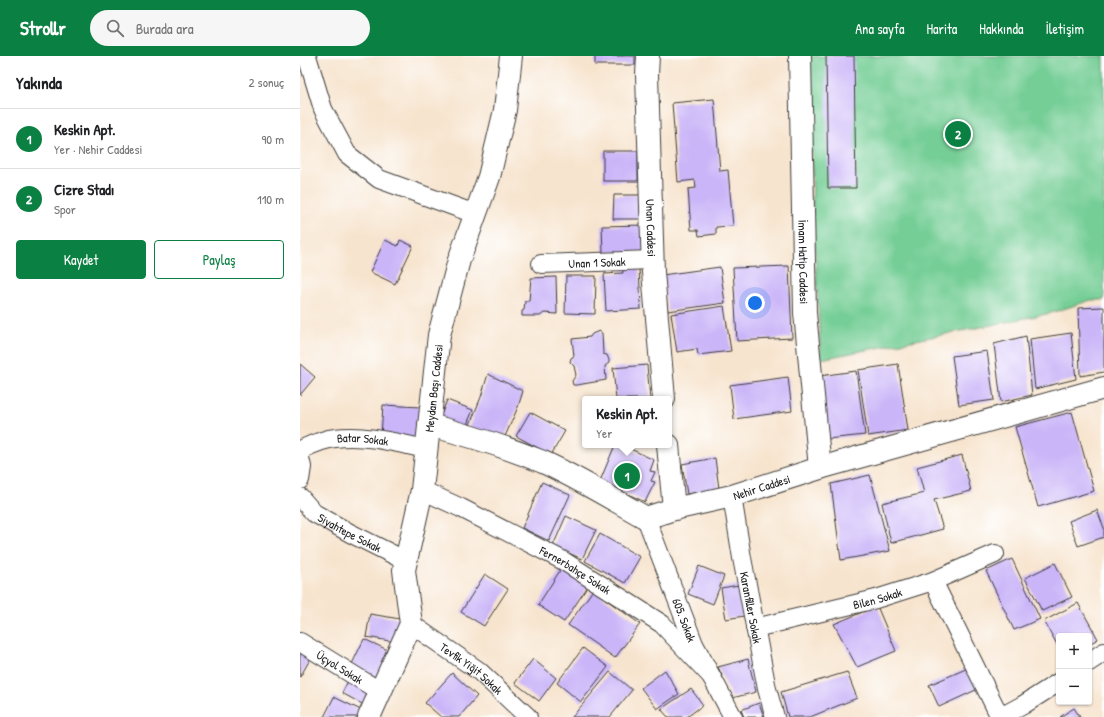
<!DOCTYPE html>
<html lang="tr">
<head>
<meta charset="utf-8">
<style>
  body { margin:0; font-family:"Patrick Hand",sans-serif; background:#f6f6f6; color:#202124 }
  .controls { position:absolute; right:12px; bottom:12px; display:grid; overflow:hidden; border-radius:4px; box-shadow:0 1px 3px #0004 }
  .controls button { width:36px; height:36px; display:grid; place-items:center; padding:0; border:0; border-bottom:1px solid #e0e0e0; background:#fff; color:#202124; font:20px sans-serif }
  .you { position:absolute; left:455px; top:247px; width:14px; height:14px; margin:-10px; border:3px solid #fff; border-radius:50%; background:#1a73e8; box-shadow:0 0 0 6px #1a73e833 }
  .badge { display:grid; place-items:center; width:26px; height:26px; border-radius:50%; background:#0b8043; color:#fff; font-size:13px; font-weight:700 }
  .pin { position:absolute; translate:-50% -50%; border:2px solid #fff; box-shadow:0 1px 4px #0006 }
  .popup { position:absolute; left:282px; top:340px; width:90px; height:52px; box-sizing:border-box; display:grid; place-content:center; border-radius:4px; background:#fff; filter:drop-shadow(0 1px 3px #0005); font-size:13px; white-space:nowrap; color:#757577 }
  .popup b { font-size:15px; color:#202124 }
  .popup::after { content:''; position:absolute; left:50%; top:100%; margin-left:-8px; border:8px solid transparent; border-top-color:#fff }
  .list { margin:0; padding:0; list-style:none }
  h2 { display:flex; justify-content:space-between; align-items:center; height:52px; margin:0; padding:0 16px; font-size:17px }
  h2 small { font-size:13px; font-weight:400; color:#757577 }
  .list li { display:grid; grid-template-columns:26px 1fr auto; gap:12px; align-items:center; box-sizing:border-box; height:60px; padding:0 16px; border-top:1px solid #e0e0e0 }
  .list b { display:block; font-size:15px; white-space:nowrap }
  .list p { margin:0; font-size:13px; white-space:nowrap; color:#757577 }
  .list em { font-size:13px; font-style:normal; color:#757577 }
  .actions { display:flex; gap:8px; padding:12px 16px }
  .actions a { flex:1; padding:9px 0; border:1px solid #0b8043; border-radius:4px; text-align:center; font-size:14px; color:#0b8043 }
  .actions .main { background:#0b8043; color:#fff }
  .icon { flex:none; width:22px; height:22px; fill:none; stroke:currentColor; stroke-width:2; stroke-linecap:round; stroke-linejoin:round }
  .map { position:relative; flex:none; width:804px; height:661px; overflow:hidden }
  header { display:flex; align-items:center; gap:24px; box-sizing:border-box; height:56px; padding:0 20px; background:#0b8043; color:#fff }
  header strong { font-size:19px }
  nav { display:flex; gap:22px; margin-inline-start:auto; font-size:14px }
  .search { width:280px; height:36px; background:#f6f6f6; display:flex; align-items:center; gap:10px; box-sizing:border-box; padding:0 14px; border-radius:22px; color:#757577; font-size:15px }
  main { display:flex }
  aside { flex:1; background:#fff }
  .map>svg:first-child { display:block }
</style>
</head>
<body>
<header>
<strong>Strollr</strong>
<div class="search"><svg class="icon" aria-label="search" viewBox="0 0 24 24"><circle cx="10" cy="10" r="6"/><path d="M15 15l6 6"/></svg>Burada ara</div>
<nav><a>Ana sayfa</a><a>Harita</a><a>Hakkında</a><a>İletişim</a></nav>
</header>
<main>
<aside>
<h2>Yakında<small>2 sonuç</small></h2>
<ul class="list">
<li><span class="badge">1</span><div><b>Keskin Apt.</b><p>Yer · Nehir Caddesi</p></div><em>90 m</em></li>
<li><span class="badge">2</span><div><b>Cizre Stadı</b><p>Spor</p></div><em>110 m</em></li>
</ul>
<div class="actions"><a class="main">Kaydet</a><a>Paylaş</a></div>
</aside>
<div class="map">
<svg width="804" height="661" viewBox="0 0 804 661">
  <rect width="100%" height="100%" fill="#fff"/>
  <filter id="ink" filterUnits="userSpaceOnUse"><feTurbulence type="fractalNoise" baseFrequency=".025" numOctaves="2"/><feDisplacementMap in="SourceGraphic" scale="8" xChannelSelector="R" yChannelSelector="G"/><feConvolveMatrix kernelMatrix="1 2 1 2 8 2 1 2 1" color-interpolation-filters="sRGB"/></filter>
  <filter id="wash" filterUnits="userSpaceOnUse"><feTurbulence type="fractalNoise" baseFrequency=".012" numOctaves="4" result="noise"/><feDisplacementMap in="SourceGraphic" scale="16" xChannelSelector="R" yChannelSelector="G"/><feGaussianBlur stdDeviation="0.9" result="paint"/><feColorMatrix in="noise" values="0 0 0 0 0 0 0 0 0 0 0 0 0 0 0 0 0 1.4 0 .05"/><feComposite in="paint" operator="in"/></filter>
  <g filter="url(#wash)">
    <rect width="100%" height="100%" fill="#f7e4ce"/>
    <path fill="#74ce95" stroke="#487558" d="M510,0H804V244H791L751,257L521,303L513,155Z"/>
    <g id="blocks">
      <g fill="#cab5f8">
        <rect x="295" y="0" width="40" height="9"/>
        <path d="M526,0H554L556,132H528Z"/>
        <path d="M414,43L420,115L428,114L433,170L416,171V178L399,180L398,174H391L388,133L396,132L395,124L378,126L372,47Z"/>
        <rect x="303" y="95" width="35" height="30"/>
        <path d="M314,139H346L345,163H313Z"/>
        <path d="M344,169L345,196L303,197L302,170Z"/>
        <path d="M85,184L98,190L100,184L113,190L95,228L70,216Z"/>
        <path d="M489,210L492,282L437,285L433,212Z"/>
        <path d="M420,211L425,247L368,255L362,219Z"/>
        <path d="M339,212L341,253L306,255L304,218L323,217V213Z"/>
        <path d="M266,220H296L295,258L265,257Z"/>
        <path d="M256,221L257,258L244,257L240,260H222V255L224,254L225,245H229L231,222Z"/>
        <path d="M424,250L431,295L398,299L397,293L377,296L371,258Z"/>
        <path d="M804,251V316L780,320L778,252Z"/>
        <path d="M299,275L302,277L303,298L307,299L309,304V307L305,310L306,324L277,329H273L272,325L276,319L274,310L270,306L271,302L274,300L272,283L290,281L292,278Z"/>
        <path d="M771,277L776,323L735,333L730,283Z"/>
        <path d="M726,280L732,339L701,346L694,288Z"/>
        <path d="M687,295L694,344L659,349L652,300Z"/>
        <path d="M0,308L15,321L0,339Z"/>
        <path d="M598,308L608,374L568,380L558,314Z"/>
        <path d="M347,309L350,343H316L313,312Z"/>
        <path d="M556,315L565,379L527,383L519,320Z"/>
        <path d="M188,318L223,335L218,351L203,385L169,371L181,341Z"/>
        <path d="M488,321L492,355L434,363L430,329Z"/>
        <path d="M147,344L173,354L165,373L140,362Z"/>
        <path d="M83,349L120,351L118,383L81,381Z"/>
        <path d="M230,356L265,375L251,399L216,380Z"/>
        <path d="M772,356L794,435L738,451L715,371Z"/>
        <path d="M315,389H322L354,404L350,415L355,416L351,425L355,426L345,446L300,425Z"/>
        <path d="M662,399L671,435L634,444L643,473L591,487L582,447L624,437L617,411Z"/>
        <path d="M415,402L419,433L387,438L382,408Z"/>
        <path d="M570,419L590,495L541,504L531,428Z"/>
        <path d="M242,426L270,439L249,485L222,472Z"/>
        <path d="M797,454L804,472V481L778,490L769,465Z"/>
        <path d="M266,460L296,474L282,503L253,490Z"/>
        <path d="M300,478L340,501L325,527L285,505Z"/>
        <path d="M712,503L740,563L714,574L686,515Z"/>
        <path d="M755,507L772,541L742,555L725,522Z"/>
        <path d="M399,510L424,520L413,548L388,538Z"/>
        <path d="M261,513L288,530L264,566L238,549Z"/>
        <path d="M185,518L208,533L184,570L161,556Z"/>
        <path d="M439,529L444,560L426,563L421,532Z"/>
        <path d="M293,534L340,568L315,602L268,569Z"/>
        <path d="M778,547L798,583L789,588V580H759V592L744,565Z"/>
        <path d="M577,550L596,595L557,611L534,568Z"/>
        <path d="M70,558L100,563L96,586L66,581Z"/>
        <path d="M64,583L92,596L80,623L51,610Z"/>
        <path d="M283,592L308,611L281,646L257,627Z"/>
        <path d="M0,594L12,600L0,621Z"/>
        <path d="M233,603L256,622L239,645L215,627Z"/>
        <path d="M448,603L456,636L432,642L418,611Z"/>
        <path d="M668,612L678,633L639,651L629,629Z"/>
        <path d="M365,614L379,638L357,653L341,632Z"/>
        <path d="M310,616L332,634L310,661H272Z"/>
        <path d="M547,616L557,642L510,661H488L481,636Z"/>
        <path d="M152,617L177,640L159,661H141L125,647Z"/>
        <path d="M49,623L71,634L64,649L42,637Z"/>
        <path d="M391,633L403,649L387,661H368L361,653Z"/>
        <path d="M34,641L63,655L60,661H24Z"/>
        <path d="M459,647L464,661H444L441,654Z"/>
        <path d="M774,652L780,661H760Z"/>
      </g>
    </g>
  </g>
  <g filter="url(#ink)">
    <use href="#blocks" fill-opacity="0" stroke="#3d3a37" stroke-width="1"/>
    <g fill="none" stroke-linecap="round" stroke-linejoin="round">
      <g stroke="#3d3a37" stroke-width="20">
        <g id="minor">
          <path d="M7,0L23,53L47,98L79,123L175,158"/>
          <path id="s1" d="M241,208L352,204"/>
          <path id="s2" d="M0,394C11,389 23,383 35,382C65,378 97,387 126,393"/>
          <path d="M0,402L2,411L0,424"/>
          <path id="s3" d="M122,434L161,452L262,504L362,568L411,620"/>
          <path id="s4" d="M432,440L442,502L467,633L475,661"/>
          <path id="s5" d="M0,441L14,457L50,477L106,505"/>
          <path id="s6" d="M346,462L394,588L433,661"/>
          <path d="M633,525L700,661"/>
          <path id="s7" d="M111,568L179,615L228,661"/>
          <path id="s8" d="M455,572L576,543L633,525L695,498"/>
          <path id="s9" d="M0,586L81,636"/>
          <path d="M789,606L804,596"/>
          <path d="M701,661L723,649L759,626"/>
        </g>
      </g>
      <g stroke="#3d3a37" stroke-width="24">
        <g id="tertiary">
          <path id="s10" d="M348,0L347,19L353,216L364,343"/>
          <path id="s11" d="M500,0L505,257L520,412"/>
          <path id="s12" d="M129,369C168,379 206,391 243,406C278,422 312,443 346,462L374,453L432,440L520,412L804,332"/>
          <path d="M368,389L374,453"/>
          <path id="s13" d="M69,661L111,568L104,514L122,434L139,279L159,204L189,121L205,54L211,0"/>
        </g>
      </g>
      <use href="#minor" stroke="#fff" stroke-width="18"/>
      <use href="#tertiary" stroke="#fff" stroke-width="22"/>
    </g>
  </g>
  <g text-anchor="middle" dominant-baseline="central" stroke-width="4" stroke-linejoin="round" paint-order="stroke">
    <g font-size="12" fill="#1c1c1c" stroke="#fff">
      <text stroke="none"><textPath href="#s10" startOffset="172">Unan Caddesi</textPath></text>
      <text stroke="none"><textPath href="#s1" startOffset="56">Unan 1 Sokak</textPath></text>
      <text stroke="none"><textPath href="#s11" startOffset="206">İmam Hatip Caddesi</textPath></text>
      <text stroke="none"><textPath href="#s13" startOffset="341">Meydan Başı Caddesi</textPath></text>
      <text stroke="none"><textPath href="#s2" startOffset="65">Batar Sokak</textPath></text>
      <text stroke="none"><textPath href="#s12" startOffset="357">Nehir Caddesi</textPath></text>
      <text stroke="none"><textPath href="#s5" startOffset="62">Siyahtepe Sokak</textPath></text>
      <text stroke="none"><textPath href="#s3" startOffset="173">Fernerbahçe Sokak</textPath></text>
      <text stroke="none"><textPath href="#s8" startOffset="126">Bilen Sokak</textPath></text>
      <text stroke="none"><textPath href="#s4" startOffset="113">Karanfiller Sokak</textPath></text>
      <text stroke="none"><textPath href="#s6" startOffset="109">605. Sokak</textPath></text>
      <text stroke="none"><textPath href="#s9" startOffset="47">Üçyol Sokak</textPath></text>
      <text stroke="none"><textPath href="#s7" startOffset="75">Tevfik Yiğit Sokak</textPath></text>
    </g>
  </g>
</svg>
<div class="controls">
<button>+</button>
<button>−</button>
</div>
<div class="you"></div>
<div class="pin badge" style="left:327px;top:420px">1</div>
<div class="popup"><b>Keskin Apt.</b>Yer</div>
<div class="pin badge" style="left:658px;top:78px">2</div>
</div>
</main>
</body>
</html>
